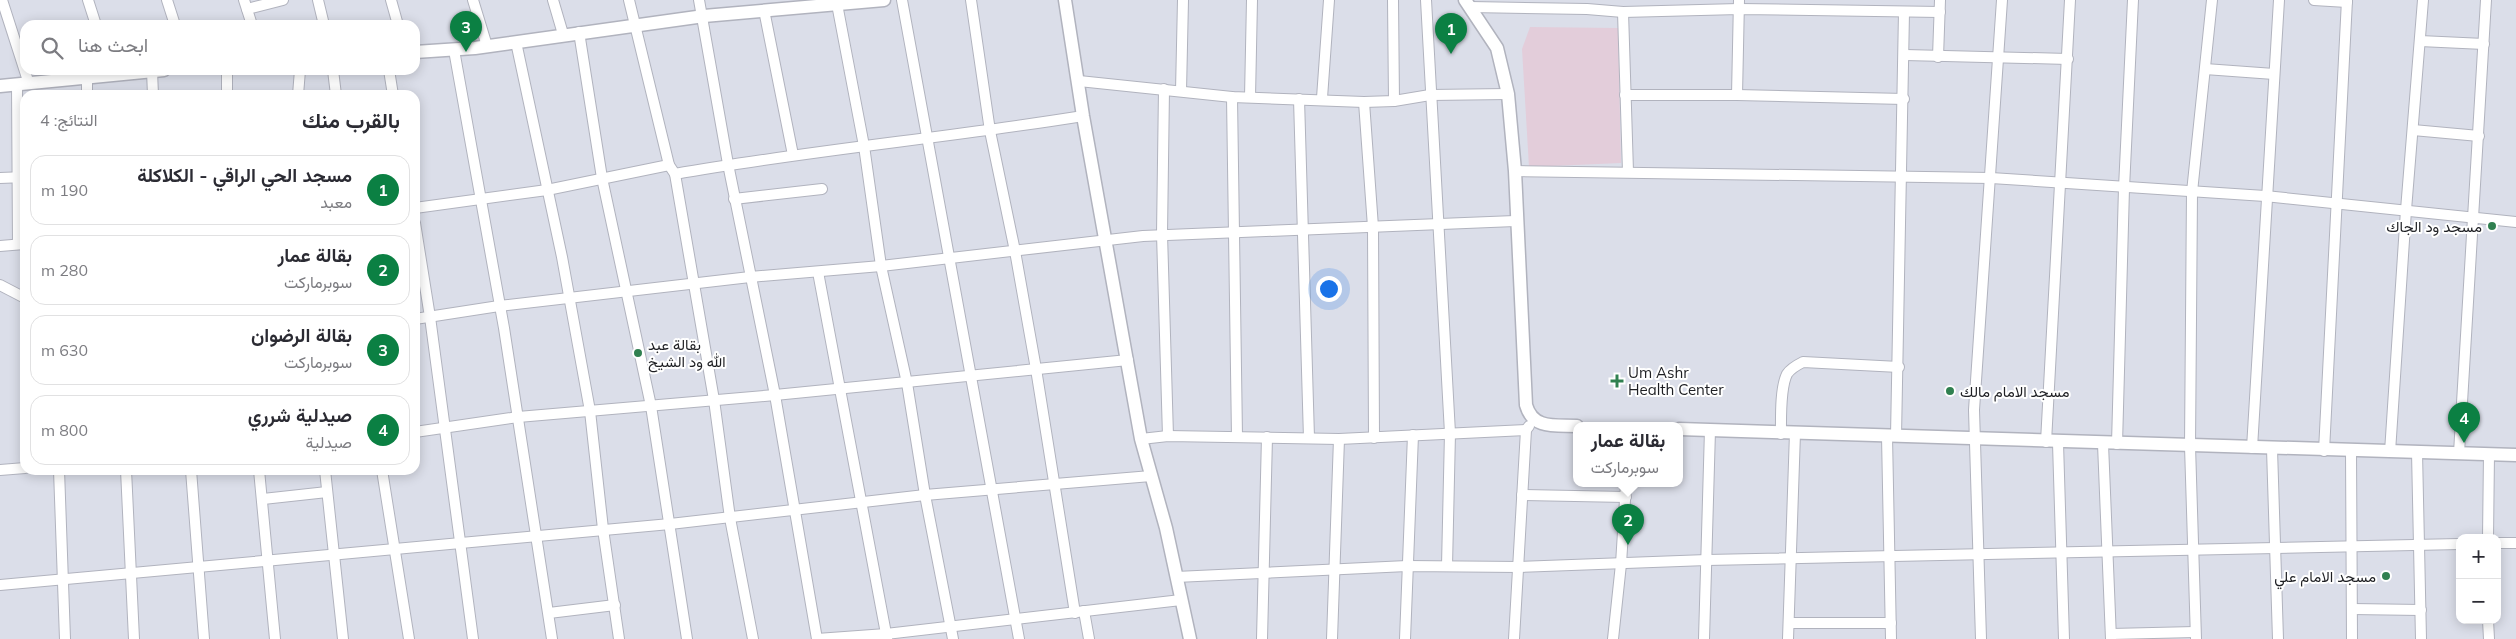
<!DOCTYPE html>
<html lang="ar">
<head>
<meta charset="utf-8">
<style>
  body { margin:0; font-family:Mulish,Vazirmatn,sans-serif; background:#f2f2f3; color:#2b2b33; direction:rtl }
  .controls { position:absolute; right:15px; bottom:15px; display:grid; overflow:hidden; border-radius:10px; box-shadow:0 2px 12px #0003 }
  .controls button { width:45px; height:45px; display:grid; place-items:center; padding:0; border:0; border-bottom:1px solid #e1e1e2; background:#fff; color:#2b2b33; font:25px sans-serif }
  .you { position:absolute; left:1328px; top:288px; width:18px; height:18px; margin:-12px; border:4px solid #fff; border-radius:50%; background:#1a73e8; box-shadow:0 0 0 8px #1a73e833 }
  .badge { display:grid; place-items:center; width:32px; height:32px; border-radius:50%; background:#0b8043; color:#fff; font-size:16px; font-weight:700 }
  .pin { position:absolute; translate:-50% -41px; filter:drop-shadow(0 1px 2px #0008) }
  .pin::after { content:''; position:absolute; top:26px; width:18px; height:15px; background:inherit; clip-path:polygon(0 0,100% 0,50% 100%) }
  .popup { position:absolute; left:1573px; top:422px; width:110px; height:65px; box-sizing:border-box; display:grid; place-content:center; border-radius:10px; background:#fff; filter:drop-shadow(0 1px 4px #0005); font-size:16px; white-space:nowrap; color:#7c7c81 }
  .popup b { font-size:19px; color:#2b2b33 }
  .popup::after { content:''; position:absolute; left:50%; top:100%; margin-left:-10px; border:10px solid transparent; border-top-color:#fff }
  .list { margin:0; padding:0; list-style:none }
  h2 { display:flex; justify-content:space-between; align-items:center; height:65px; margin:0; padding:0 20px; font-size:21px }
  h2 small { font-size:16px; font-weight:400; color:#7c7c81 }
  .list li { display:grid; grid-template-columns:32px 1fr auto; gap:15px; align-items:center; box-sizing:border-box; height:70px; margin:0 10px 10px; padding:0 10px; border:1px solid #e1e1e2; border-radius:15px }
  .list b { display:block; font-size:19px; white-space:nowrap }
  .list p { margin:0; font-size:16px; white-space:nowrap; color:#7c7c81 }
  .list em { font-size:16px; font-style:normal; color:#7c7c81 }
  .icon { flex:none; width:28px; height:28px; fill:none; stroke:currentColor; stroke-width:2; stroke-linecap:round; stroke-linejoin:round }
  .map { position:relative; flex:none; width:2516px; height:639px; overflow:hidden; direction:ltr }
  .search { position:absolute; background:#fff; box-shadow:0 2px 12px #0003; left:20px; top:20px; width:400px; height:55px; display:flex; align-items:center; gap:12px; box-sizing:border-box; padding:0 18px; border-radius:15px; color:#7c7c81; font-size:19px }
  .panel { position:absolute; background:#fff; box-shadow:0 2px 12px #0003; left:20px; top:90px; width:400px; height:385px; border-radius:15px; direction:rtl }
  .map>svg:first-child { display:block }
</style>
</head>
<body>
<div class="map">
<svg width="2516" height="639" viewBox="0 0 2516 639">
  <rect width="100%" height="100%" fill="#dbdee9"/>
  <path fill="#e3cdda" d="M1530,27L1618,28L1621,163L1529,167L1522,49Z"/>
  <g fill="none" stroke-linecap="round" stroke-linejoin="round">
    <g stroke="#b1b3be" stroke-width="12">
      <g id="minor">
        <path d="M2,0L29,84"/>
        <path d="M88,0L96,25"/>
        <path d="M167,0L175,25"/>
        <path d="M244,0L252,25"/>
        <path d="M318,0L324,25"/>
        <path d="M391,0L398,25"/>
        <path d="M473,0L487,46"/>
        <path d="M553,0L563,34"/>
        <path d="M629,0L669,165L675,174L714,400L730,518L753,639"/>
        <path d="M699,0L728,164L775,395L817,639"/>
        <path d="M902,0L1019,639"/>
        <path d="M971,0L990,131L1015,251L1036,369L1075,613"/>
        <path d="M1393,0L1394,101"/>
        <path d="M1426,0L1450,433L1447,566"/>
        <path d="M2314,0L2347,2"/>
        <path d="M837,4L864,146L881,266L907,383L925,495L953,639"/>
        <path d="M1470,7L1587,9L1623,12L1739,9L1940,12"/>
        <path d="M247,9L283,0"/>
        <path d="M764,10L793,155"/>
        <path d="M1623,12L1628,172"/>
        <path d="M579,32L602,178L651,406L687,639"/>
        <path d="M2420,41L2484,44"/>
        <path d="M516,42L562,257L590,411L603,529L619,639"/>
        <path d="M454,50L504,328L552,639"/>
        <path d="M1905,55L2068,59"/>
        <path d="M1938,57L1940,0"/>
        <path d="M2205,69L2274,74"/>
        <path d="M333,70L336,95"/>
        <path d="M389,70L393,95"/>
        <path d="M152,71L153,95"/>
        <path d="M87,79V95"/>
        <path d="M1079,81L1232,97L1364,102L1394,101L1430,95L1508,94"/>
        <path d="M17,84L18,244"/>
        <path d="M1164,89L1162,234L1168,436"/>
        <path d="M1181,91L1183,0"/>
        <path d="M227,95V70"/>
        <path d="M298,95L300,70"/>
        <path d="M1625,95H1737L1904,99"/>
        <path d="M1737,95L1739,0"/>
        <path d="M1232,97L1237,437"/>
        <path d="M1250,97L1252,0"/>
        <path d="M1322,98L1329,0"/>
        <path d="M1299,99L1309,438"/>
        <path d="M1364,102L1373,227L1374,438"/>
        <path d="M2413,130L2479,136"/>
        <path d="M1515,171L1991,178L2265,196L2516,222"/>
        <path d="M675,174C810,150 947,138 1083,116"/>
        <path d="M0,178L25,177"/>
        <path d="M734,199L822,189"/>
        <path d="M415,208L547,190L669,165"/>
        <path d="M415,223L430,317L473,639"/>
        <path d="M0,246L24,244"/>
        <path d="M818,272L887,639"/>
        <path d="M0,285L25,298"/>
        <path d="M415,319L499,306L750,277L881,266L1143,236L1515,221"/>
        <path d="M415,432L518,417L775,395L1128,360"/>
        <path d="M1781,434C1781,418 1780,388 1787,374C1791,368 1797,365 1803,362L1899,367"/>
        <path d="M1887,436L1891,639"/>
        <path d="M1896,436L1904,12"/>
        <path d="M1141,439L1168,436L1339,439L1526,430"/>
        <path d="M2046,442L2070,0"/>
        <path d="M2058,443L2064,639"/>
        <path d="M2103,444L2111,639"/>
        <path d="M2117,444L2124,188L2133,0"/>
        <path d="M2252,448L2279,0"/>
        <path d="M2272,449L2278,639"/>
        <path d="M2324,451L2347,0"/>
        <path d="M2351,451L2352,639"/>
        <path d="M2390,452L2406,210L2423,0"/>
        <path d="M2417,452L2421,639"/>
        <path d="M2459,453L2486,0"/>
        <path d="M0,470L25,468"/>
        <path d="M59,470L65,639"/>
        <path d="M126,470L134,639"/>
        <path d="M191,470L204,639"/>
        <path d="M259,470L275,639"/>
        <path d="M325,470L343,639"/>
        <path d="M382,470L409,639"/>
        <path d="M1522,495L1626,497"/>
        <path d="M263,499L327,492"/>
        <path d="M2488,538L2489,454"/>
        <path d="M2497,543H2516"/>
        <path d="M1176,577L1407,566L1519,567L1707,560L2460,544"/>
        <path d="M0,585L670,524L925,495L1151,476"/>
        <path d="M2352,609L2421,610"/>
        <path d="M1084,611L1089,639"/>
        <path d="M549,613L615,605"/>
        <path d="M2488,620L2489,639"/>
        <path d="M1789,623H1891"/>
        <path d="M2111,634L2195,632"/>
        <path d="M817,639L886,634L1181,600"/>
        <path d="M1262,639L1267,437"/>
        <path d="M1332,639L1339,439"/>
        <path d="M1405,639L1413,435"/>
        <path d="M1514,639L1526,430L1529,426"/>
        <path d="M1613,639L1621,564L1626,484"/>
        <path d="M1704,639L1710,430"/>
        <path d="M1788,639L1795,433"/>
        <path d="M1981,639L1974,410L2002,0"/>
        <path d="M2196,639L2190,446L2192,192L2212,0"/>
      </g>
    </g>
    <g stroke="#b1b3be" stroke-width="15">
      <g id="tertiary">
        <path d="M1065,0L1083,116L1141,439L1166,528L1190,639"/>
        <path d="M1465,0L1497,48L1508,94L1515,171L1526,405C1533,430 1556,425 1577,426"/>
        <path d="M415,52L475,48L704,16L884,0"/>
        <path d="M0,86L164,70"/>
        <path d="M1679,429L2516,455"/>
      </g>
    </g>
    <use href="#minor" stroke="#fff" stroke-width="10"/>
    <use href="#tertiary" stroke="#fff" stroke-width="12"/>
  </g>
  <g fill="#308050" stroke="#fff" stroke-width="2">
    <circle cx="2492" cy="226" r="5"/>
    <circle cx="638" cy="353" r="5"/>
    <path d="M1614.5 373.5h5v5h5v5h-5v5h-5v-5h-5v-5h5z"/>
    <circle cx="1950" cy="391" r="5"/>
    <circle cx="2386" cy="576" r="5"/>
  </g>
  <g text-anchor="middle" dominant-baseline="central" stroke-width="4" stroke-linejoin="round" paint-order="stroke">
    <g font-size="15" fill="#1e1f23" stroke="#fff" text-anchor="start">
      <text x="2482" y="226" text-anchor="end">مسجد ود الجاك</text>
      <text x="648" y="344">بقالة عبد<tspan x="648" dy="17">الله ود الشيخ</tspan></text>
      <text x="1628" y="372">Um Ashr<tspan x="1628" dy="17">Health Center</tspan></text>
      <text x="1960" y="391">مسجد الامام مالك</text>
      <text x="2376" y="576" text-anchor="end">مسجد الامام علي</text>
    </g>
  </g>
</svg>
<div class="controls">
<button>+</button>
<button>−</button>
</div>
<div class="you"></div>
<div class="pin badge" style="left:1451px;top:54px">1</div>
<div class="pin badge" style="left:1628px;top:545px">2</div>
<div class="popup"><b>بقالة عمار</b>سوبرماركت</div>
<div class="pin badge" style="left:466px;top:52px">3</div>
<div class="pin badge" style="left:2464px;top:443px">4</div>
<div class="search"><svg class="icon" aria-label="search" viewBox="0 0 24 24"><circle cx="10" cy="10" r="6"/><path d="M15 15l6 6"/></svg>ابحث هنا</div>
<section class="panel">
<h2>بالقرب منك<small>النتائج: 4</small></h2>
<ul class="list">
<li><span class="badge">1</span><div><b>مسجد الحي الراقي - الكلاكلة</b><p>معبد</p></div><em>190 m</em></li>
<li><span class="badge">2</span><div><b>بقالة عمار</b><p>سوبرماركت</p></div><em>280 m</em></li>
<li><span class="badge">3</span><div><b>بقالة الرضوان</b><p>سوبرماركت</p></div><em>630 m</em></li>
<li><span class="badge">4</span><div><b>صيدلية شرري</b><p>صيدلية</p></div><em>800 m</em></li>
</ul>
</section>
</div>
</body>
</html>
